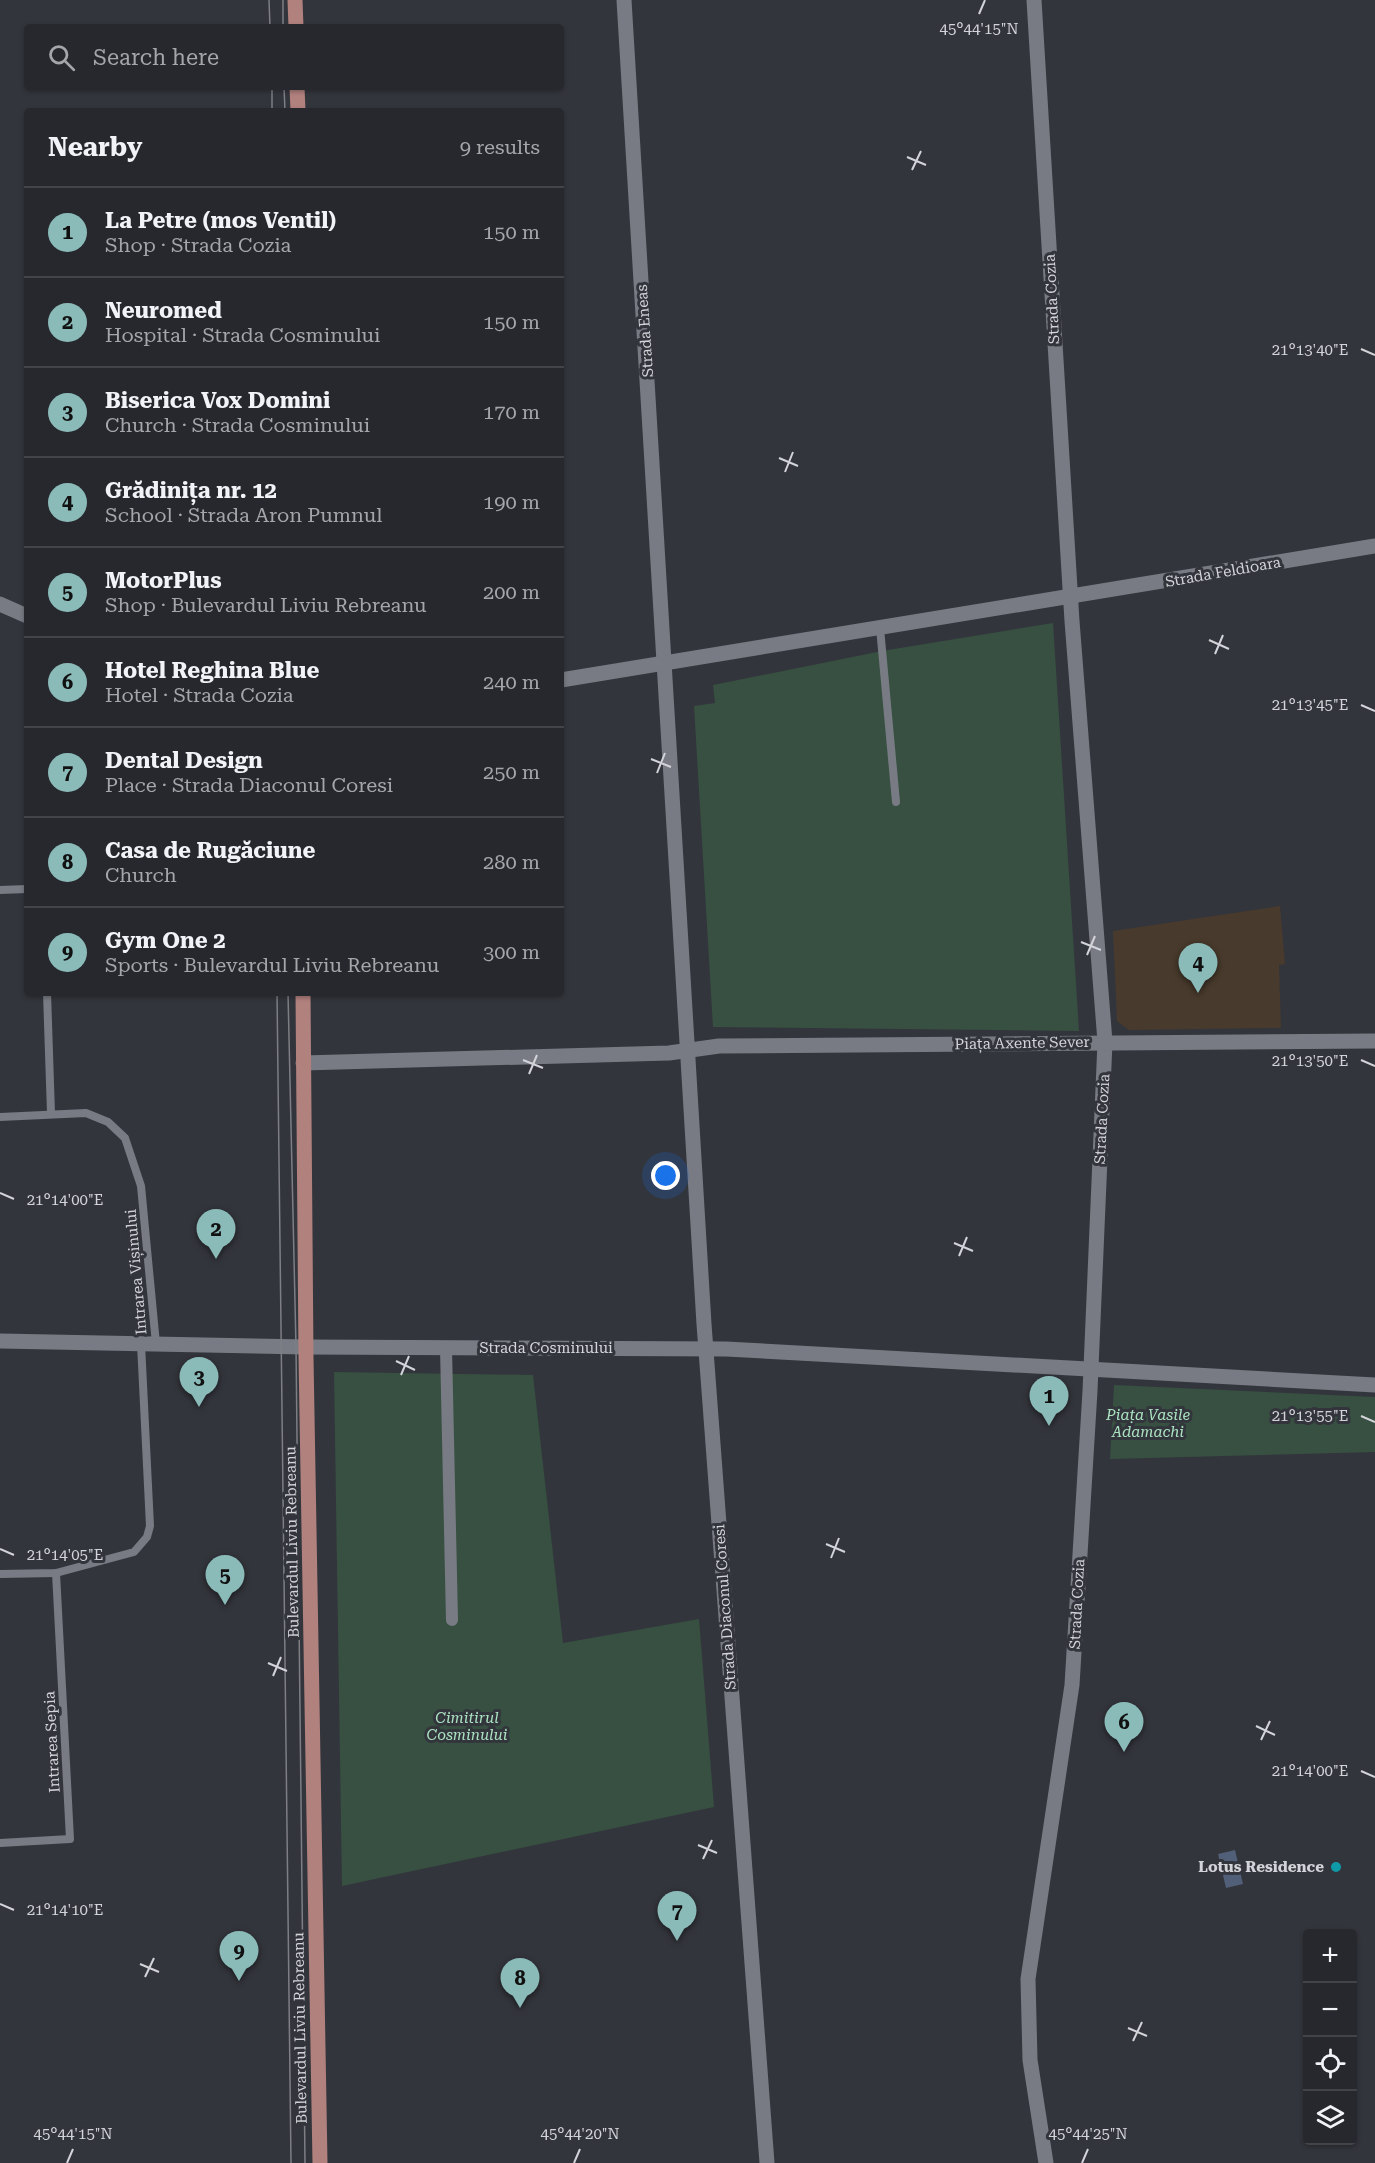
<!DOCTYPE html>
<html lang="en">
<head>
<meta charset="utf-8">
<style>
  body { margin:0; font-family:"Roboto Serif",serif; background:#2e3035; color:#f1f3f6 }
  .controls { position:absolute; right:18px; bottom:18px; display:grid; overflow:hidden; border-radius:6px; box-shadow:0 2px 4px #0004 }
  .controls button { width:54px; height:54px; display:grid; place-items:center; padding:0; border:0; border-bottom:2px solid #424449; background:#26282d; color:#f1f3f6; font:30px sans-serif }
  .you { position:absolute; left:666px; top:1176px; width:21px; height:21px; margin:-15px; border:4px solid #fff; border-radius:50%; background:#1a73e8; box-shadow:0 0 0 9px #1a73e833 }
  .badge { display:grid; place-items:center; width:39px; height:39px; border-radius:50%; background:#8bbbb9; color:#111; font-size:20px; font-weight:700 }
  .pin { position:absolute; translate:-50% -50px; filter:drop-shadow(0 2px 3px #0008) }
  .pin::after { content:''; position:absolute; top:32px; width:21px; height:18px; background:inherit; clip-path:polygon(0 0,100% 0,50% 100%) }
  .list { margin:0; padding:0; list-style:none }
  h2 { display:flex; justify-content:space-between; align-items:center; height:78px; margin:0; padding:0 24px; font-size:26px }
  h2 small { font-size:20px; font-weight:400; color:#a4a6aa }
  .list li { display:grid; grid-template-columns:39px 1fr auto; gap:18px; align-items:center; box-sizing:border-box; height:90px; padding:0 24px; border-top:2px solid #424449 }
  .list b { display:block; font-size:22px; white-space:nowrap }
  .list p { margin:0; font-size:20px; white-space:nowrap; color:#a4a6aa }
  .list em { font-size:20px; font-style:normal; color:#a4a6aa }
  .icon { flex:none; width:33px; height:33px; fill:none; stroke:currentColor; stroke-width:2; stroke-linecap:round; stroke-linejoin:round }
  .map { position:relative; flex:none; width:1375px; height:2163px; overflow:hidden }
  .search { position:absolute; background:#26282d; box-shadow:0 2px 4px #0004; left:24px; top:24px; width:540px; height:66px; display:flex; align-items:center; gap:15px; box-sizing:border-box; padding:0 21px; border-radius:6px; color:#a4a6aa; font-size:22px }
  .panel { position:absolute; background:#26282d; box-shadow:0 2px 4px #0004; left:24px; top:108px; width:540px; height:888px; border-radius:6px }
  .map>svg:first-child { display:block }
</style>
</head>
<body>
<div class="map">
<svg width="1375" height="2163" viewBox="0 0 1375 2163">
  <rect width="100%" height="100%" fill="#33353c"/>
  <path fill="#483a2c" d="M1280,906L1285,964L1279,965L1281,1028L1129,1030L1117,1021L1113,931Z"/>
  <g fill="#375041">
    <path d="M1053,623L1079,1031L713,1027L694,706L715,703L713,685L882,651Z"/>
    <path d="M334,1372L533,1375L563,1643L699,1619L714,1807L342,1886Z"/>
    <path d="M1114,1385L1375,1397V1452L1110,1459Z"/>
  </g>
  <path fill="#515f78" d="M1235,1850L1243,1884L1226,1888L1218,1854Z"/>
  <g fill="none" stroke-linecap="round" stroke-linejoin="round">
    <g stroke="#787b83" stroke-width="8">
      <path d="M880,628L896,802"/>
      <path d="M0,890L27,889"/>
      <path d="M47,993L51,1113"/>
      <path d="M0,1117L86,1113L108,1122L125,1138L141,1186L156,1344"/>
      <path d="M0,1574L56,1573L134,1552L147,1537L150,1526L141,1344"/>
      <path d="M0,1843L70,1839L56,1573"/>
    </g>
    <path stroke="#787b83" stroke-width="12" d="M446,1348L452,1620"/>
    <g stroke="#787b83" stroke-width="15">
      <path d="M624,0L704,1324L767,2163"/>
      <path d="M1034,0L1072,621L1105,1042L1090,1391L1072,1685L1028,1979L1030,2060L1046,2163"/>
      <path d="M0,604L27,616"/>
      <path d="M561,680L1375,546"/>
      <path d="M303,1063L669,1053L719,1046L1375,1041"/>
      <path d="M0,1341L306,1347L726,1349L1375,1385"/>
    </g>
    <g stroke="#b1817e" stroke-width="15">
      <path d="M295,0L296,27"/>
      <path d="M297,87L298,111"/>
      <path d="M303,993L306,1357L320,2163"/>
    </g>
    <g stroke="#7e7f85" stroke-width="1.5">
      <path d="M269,0L270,27"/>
      <path d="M283,0V27"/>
      <path d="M272,87V111"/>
      <path d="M284,87L285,111"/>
      <path d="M277,993L291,2163"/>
      <path d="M288,993L296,1347L305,2163"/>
    </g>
  </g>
  <path fill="none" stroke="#d3d4d9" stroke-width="2" d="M979,14L985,0M907,157L926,165M912,170L921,151M1361,349L1375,355M779,458L798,466M785,472L793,452M1209,640L1229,649M1215,654L1223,635M1361,705L1375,711M651,759L671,767M657,773L665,753M1081,942L1101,950M1087,955L1095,936M523,1060L543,1068M1361,1060L1375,1066M529,1074L537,1055M0,1193L14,1199M954,1243L973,1251M959,1256L967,1237M396,1361L415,1370M401,1375L409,1356M1361,1416L1375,1422M826,1544L845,1552M0,1549L14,1555M831,1558L839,1538M268,1663L287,1671M273,1676L281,1657M1256,1726L1275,1735M1261,1740L1270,1721M1361,1771L1375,1777M698,1845L717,1853M703,1859L712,1840M0,1904L14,1910M140,1964L159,1972M145,1977L154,1958M1128,2028L1147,2036M1133,2041L1142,2022M67,2163L73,2149M574,2163L580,2149M1082,2163L1088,2149"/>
  <circle fill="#0f9aa8" stroke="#33353c" stroke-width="2" cx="1336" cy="1867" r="6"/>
  <g text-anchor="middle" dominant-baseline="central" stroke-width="6" stroke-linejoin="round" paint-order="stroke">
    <g font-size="15" fill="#d3d4d9" stroke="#33353c">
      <text transform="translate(1052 299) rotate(-93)">Strada Cozia</text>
      <text transform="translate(645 331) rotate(-94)">Strada Eneas</text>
      <text transform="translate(1223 572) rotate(-10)">Strada Feldioara</text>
      <text transform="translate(1022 1043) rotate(-1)">Piața Axente Sever</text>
      <text transform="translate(1102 1119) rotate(-87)">Strada Cozia</text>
      <text transform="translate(136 1272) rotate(-95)">Intrarea Vișinului</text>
      <text x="546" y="1348">Strada Cosminului</text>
      <text transform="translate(292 1542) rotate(-91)">Bulevardul Liviu Rebreanu</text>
      <text transform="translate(1077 1604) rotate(-87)">Strada Cozia</text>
      <text transform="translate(725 1607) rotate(-94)">Strada Diaconul Coresi</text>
      <text transform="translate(52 1742) rotate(-93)">Intrarea Sepia</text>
      <text transform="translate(300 2028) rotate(-91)">Bulevardul Liviu Rebreanu</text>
    </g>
    <g font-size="15" font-style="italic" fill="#abe3c1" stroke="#33353c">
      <text x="1148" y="1415">Piața Vasile<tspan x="1148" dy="17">Adamachi</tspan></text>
      <text x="467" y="1718">Cimitirul<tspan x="467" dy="17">Cosminului</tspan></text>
    </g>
    <g font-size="15" font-weight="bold" fill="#d3d4d9" stroke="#33353c" text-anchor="end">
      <text x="1324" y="1867">Lotus Residence</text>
    </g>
  </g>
  <g font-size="15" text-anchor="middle" fill="#d3d4d9" stroke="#33353c" stroke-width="6" stroke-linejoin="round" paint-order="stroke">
    <text x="979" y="34">45°44'15"N</text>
    <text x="1310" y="355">21°13'40"E</text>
    <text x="1310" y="710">21°13'45"E</text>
    <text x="1310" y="1066">21°13'50"E</text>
    <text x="65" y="1205">21°14'00"E</text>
    <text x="1310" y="1421">21°13'55"E</text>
    <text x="65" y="1560">21°14'05"E</text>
    <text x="1310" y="1776">21°14'00"E</text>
    <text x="65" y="1915">21°14'10"E</text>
    <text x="73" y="2139">45°44'15"N</text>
    <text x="580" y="2139">45°44'20"N</text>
    <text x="1088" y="2139">45°44'25"N</text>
  </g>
</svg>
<div class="controls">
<button>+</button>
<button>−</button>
<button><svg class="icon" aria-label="locate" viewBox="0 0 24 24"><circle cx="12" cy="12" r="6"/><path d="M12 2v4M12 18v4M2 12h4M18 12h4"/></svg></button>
<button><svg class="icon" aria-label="layers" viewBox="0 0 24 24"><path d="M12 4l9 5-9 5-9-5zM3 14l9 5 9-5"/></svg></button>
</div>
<div class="you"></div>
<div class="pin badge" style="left:1049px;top:1426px">1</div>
<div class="pin badge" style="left:216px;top:1259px">2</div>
<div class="pin badge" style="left:199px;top:1407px">3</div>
<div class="pin badge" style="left:1198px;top:993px">4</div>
<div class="pin badge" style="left:225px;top:1605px">5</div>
<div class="pin badge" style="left:1124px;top:1752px">6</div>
<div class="pin badge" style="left:677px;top:1941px">7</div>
<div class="pin badge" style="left:520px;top:2008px">8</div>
<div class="pin badge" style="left:239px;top:1981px">9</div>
<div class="search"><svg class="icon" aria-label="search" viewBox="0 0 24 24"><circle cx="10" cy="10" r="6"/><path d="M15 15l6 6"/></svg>Search here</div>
<section class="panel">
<h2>Nearby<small>9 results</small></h2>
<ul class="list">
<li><span class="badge">1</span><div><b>La Petre (mos Ventil)</b><p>Shop · Strada Cozia</p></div><em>150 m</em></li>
<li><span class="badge">2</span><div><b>Neuromed</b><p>Hospital · Strada Cosminului</p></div><em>150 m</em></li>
<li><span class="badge">3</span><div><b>Biserica Vox Domini</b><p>Church · Strada Cosminului</p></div><em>170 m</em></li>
<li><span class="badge">4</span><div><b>Grădinița nr. 12</b><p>School · Strada Aron Pumnul</p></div><em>190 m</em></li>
<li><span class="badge">5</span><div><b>MotorPlus</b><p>Shop · Bulevardul Liviu Rebreanu</p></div><em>200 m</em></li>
<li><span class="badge">6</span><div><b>Hotel Reghina Blue</b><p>Hotel · Strada Cozia</p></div><em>240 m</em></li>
<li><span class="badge">7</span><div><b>Dental Design</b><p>Place · Strada Diaconul Coresi</p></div><em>250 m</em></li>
<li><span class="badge">8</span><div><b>Casa de Rugăciune</b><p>Church</p></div><em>280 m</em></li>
<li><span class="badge">9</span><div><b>Gym One 2</b><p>Sports · Bulevardul Liviu Rebreanu</p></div><em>300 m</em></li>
</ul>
</section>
</div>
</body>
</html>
